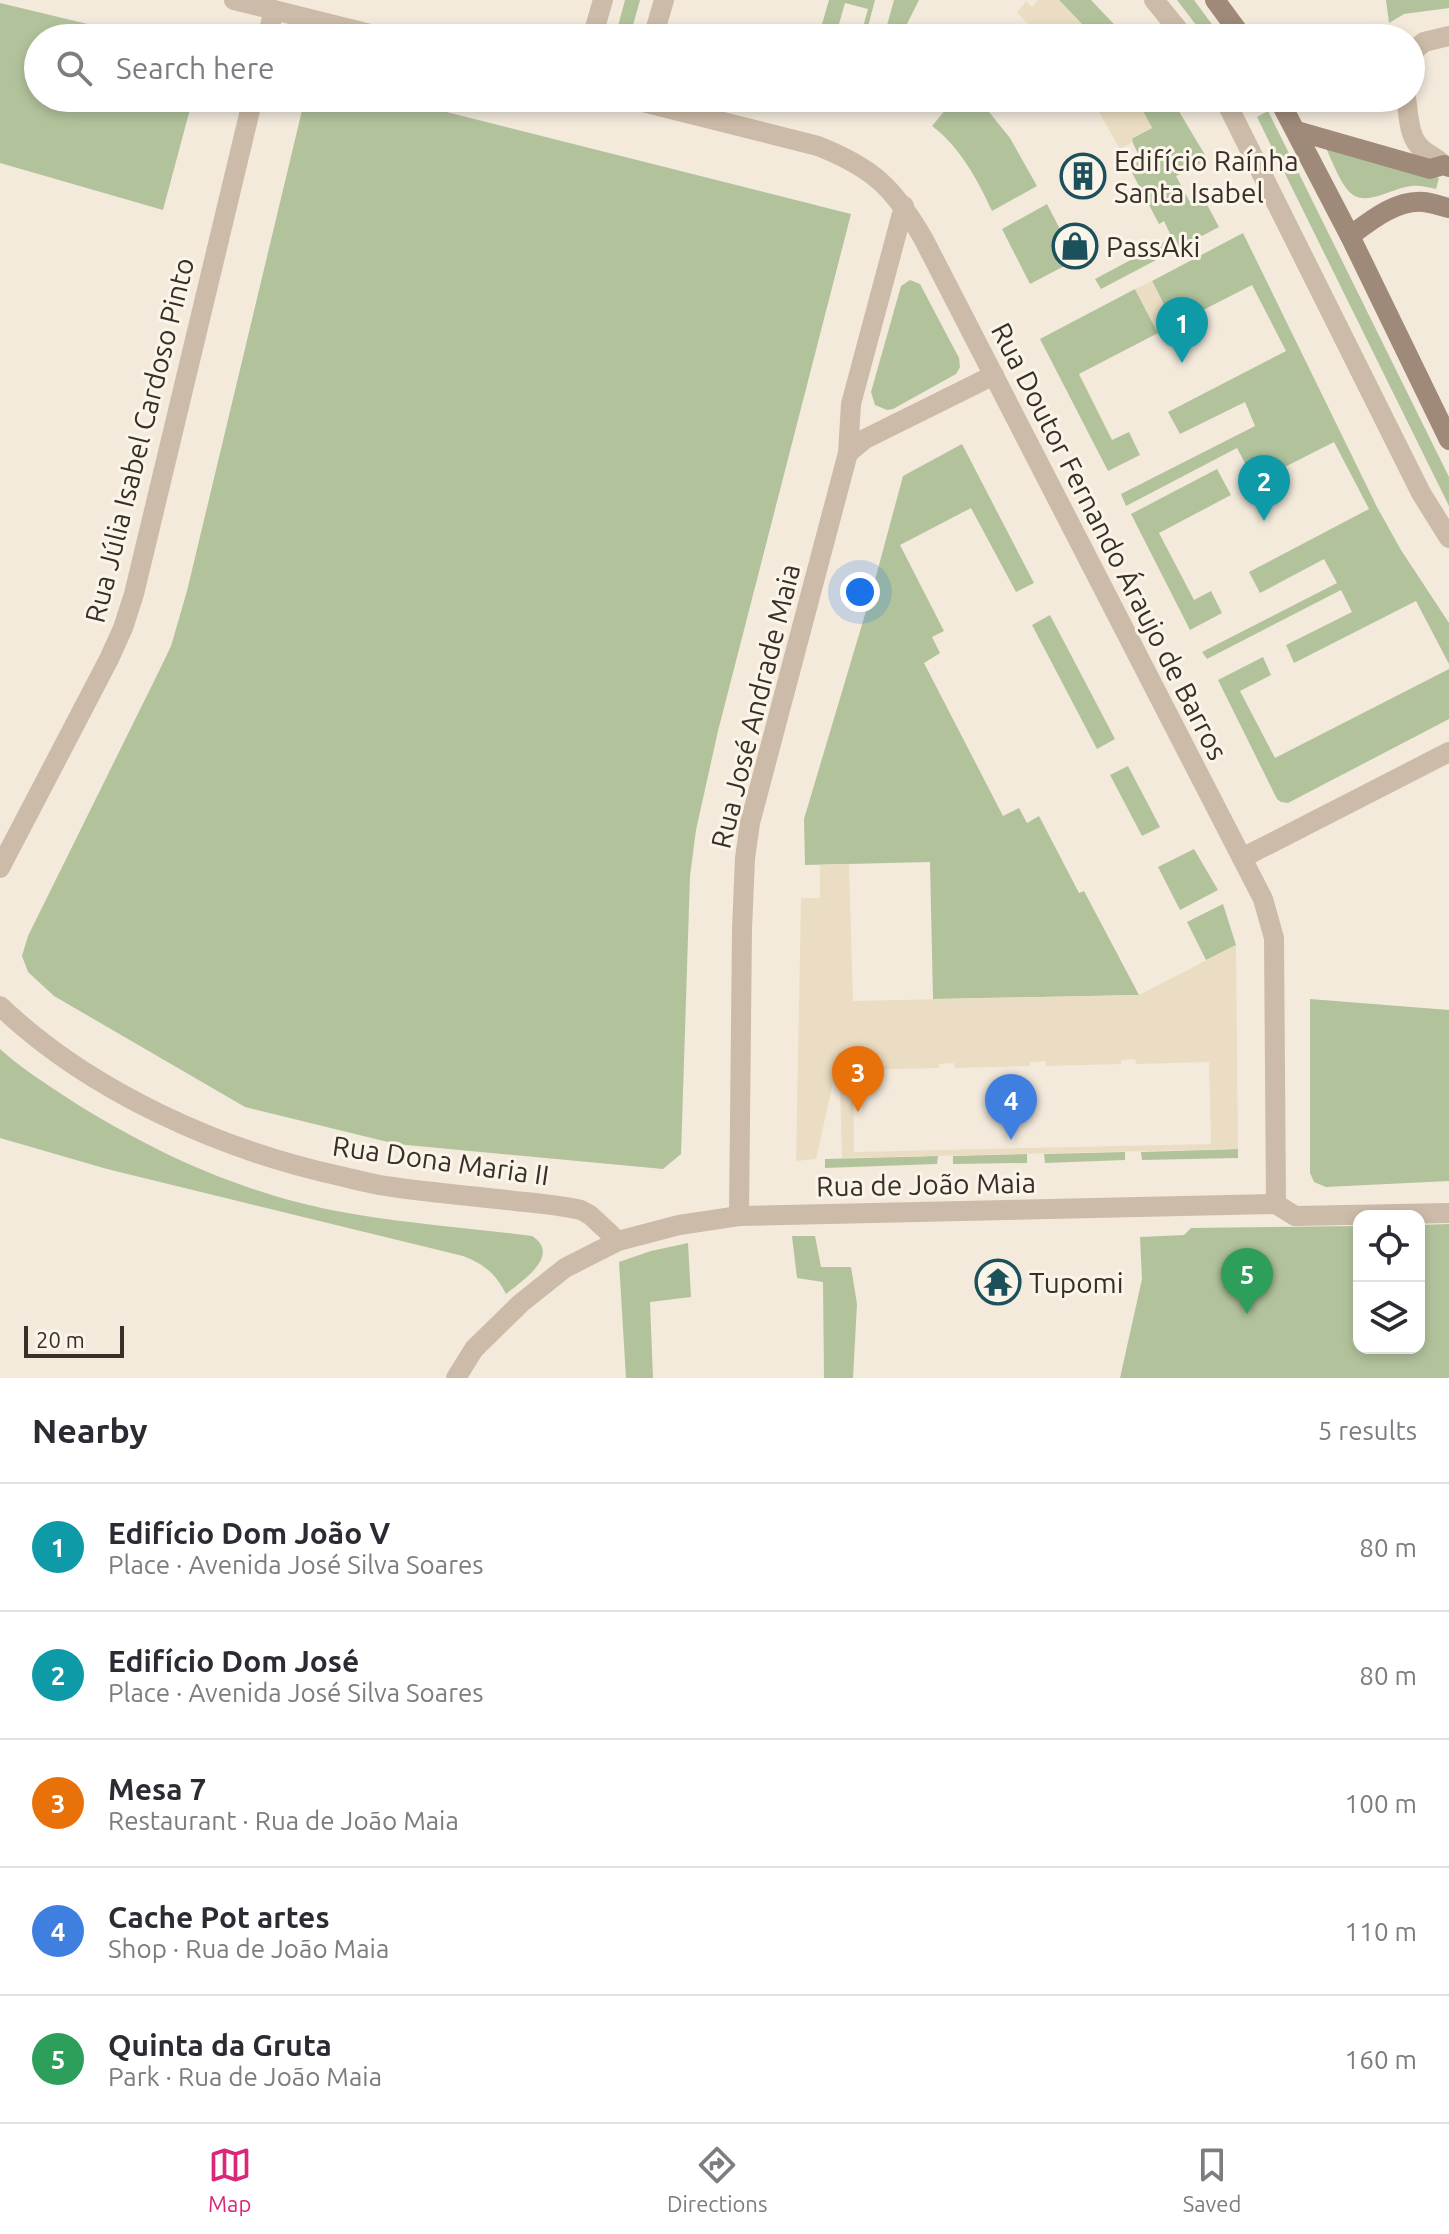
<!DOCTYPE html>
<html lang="en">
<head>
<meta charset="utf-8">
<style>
  body { margin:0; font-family:Ubuntu,sans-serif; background:#f2f2f3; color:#2b2b33 }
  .controls { position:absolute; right:24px; bottom:24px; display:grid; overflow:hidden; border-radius:16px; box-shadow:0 4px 12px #0003 }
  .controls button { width:72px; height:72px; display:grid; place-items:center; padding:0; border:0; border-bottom:2px solid #e1e1e2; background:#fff; color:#2b2b33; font:40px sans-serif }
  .scale { position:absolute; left:24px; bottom:20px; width:100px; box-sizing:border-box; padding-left:8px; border:4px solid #382f28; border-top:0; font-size:22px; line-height:28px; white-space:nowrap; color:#382f28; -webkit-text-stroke:6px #faf4e9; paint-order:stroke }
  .you { position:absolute; left:860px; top:592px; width:28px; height:28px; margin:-20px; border:6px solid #fff; border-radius:50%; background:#1a73e8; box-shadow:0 0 0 12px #1a73e833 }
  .badge { display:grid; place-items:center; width:52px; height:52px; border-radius:50%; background:#db2777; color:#fff; font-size:26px; font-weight:700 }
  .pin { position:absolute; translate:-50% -66px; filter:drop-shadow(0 2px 4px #0008) }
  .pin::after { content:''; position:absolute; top:42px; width:28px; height:24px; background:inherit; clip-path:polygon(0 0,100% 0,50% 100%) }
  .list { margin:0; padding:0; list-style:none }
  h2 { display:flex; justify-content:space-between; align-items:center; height:104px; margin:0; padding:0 32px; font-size:34px }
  h2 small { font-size:26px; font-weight:400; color:#7c7c81 }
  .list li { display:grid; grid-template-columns:52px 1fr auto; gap:24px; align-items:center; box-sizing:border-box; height:128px; padding:0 32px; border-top:2px solid #e1e1e2 }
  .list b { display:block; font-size:30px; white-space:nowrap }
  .list p { margin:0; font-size:26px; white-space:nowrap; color:#7c7c81 }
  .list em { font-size:26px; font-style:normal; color:#7c7c81 }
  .icon { flex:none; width:44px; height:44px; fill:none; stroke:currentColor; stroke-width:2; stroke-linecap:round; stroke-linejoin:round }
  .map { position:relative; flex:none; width:1449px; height:1378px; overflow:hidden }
  .search { position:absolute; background:#fff; box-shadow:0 4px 12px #0003; left:24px; right:24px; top:24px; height:88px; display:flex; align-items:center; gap:20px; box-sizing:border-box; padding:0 28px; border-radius:44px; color:#7c7c81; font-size:30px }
  .sheet { height:744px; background:#fff }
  nav { display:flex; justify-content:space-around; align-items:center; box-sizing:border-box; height:112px; border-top:2px solid #e1e1e2; background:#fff; font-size:22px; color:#7c7c81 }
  nav a { display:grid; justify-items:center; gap:4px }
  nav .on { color:#db2777 }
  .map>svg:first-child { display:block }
</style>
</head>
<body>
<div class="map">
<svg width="1449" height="1378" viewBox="0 0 1449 1378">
  <rect width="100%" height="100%" fill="#f3eadc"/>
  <g fill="#b2c39c">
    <path d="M625,0H640L632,29L618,26Z"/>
    <path d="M829,0H875L865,38H860L868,9L845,3L835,38H818Z"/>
    <path d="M894,0H919L901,36L886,29Z"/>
    <path d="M1059,0H1091L1127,38H1095Z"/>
    <path d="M1177,0H1194L1222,38H1206Z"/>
    <path d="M1386,0H1449V8L1404,14L1389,23Z"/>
    <path d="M0,3L146,38H38V98H193L163,210L0,163Z"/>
    <path d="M305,98H391L851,214L718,731L696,830L690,876L681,1154L663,1169L396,1144L245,1107L54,996L28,972L22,956L28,936L161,667L171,646L187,591Z"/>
    <path d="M893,98H929L917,112Z"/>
    <path d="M955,98H977L981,102L1010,138L1037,186L992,211C978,180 959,146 932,126Z"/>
    <path d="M1136,98H1171L1208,160L1176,176L1191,204L1203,197L1219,227L1101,289L1095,279L1172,238L1164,221L1159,224L1129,167L1141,160L1131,139L1152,128Z"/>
    <path d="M1268,111L1449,477V506L1257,117Z"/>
    <path d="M1326,148L1439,178L1436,189C1427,187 1419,185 1411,186C1390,188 1362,211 1346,188C1338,177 1332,161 1326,148Z"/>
    <path d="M1047,204L1076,260L1030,284L1002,229Z"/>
    <path d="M1243,233L1377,507L1401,550L1449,623V664L1416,601L1294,663L1286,645L1352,612L1341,590L1207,659L1202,652L1337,583L1324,559L1260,593L1249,572L1369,509L1334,442L1255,482L1237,448L1126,506L1121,494L1255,426L1245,402L1180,434L1168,412L1286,351L1252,285L1174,325L1152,281Z"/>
    <path d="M910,280L920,284L959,358L960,367L956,374L893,409L887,410L875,405L871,392L901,286Z"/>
    <path d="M1135,289L1158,333L1079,374L1112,440L1129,432L1140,455L1108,471L1040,339Z"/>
    <path d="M962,444L1034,583L1016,592L971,508L900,545L944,631L932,637L940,653L924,663L1003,816L1019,808L1027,823L1039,816L1079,893L1084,891L1139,995L933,999L930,862L805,865L804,819L872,591L903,476Z"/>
    <path d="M1217,469L1231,495L1159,533L1194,600L1211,591L1222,613L1190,630L1131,514Z"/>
    <path d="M1050,615L1115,739L1097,749L1032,625Z"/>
    <path d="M1263,657L1271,675L1240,691L1275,758L1449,669V719L1288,803L1281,802L1277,799L1218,680Z"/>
    <path d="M1128,766L1160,827L1142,836L1110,775Z"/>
    <path d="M1194,849L1218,890L1180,910L1158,867Z"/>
    <path d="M1223,904L1236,945L1206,960L1187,922Z"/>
    <path d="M1310,999L1449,1010V1181L1326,1187L1314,1182L1310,1173Z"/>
    <path d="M0,1049C21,1068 46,1084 69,1099C147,1149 235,1190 326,1209C394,1223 463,1227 532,1236C562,1255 522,1281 506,1294C496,1274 484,1264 463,1256L107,1169L0,1138Z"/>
    <path d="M1238,1149V1158L1142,1160L1141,1152Z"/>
    <path d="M1125,1152V1160L1045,1163L1044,1154Z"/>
    <path d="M1027,1154V1163L953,1164V1156Z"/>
    <path d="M938,1156L937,1164L825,1168V1159Z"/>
    <path d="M1449,1224V1378H1120L1142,1279L1140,1237L1184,1235L1191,1228L1359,1226V1348H1419V1225Z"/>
    <path d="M792,1236H815L821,1267H851L857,1304L853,1378H824L823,1282L797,1278Z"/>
    <path d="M688,1243L691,1297L650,1302L653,1378H626L619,1262L651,1251Z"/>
  </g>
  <g fill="#ebddc3" fill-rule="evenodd">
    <path d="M1038,0H1059L1095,38H1044L1017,13L1026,1L1032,7Z"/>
    <path d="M1091,98H1136L1152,128L1132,138L1133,142L1120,149Z"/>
    <path d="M1152,281L1174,325L1158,333L1135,289Z"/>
    <path d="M849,864L853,1001L1139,995L1236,945L1238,1149L842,1158L840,1082L833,1083L816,1159L796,1161L801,898H820V865ZM1135,1059L1136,1064L1209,1062L1211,1144L854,1152L853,1070L939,1068V1064L954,1063L955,1068L1030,1066V1062L1046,1061V1066L1121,1064V1060Z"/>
  </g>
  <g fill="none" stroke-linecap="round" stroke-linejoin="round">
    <g stroke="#ccbba8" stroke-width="20">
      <path d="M234,0L386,38"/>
      <path d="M1154,0L1185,38"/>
      <path d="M267,38L274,10"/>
      <path d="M592,38L603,0"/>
      <path d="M653,38L664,0"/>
      <path d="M1411,53L1424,42L1449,36"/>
      <path d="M627,98L818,146C873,168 893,187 923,238L1263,899L1274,938L1276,1204"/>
      <path d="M1224,98L1421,493L1449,538"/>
      <path d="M1406,98C1409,115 1408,137 1422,149C1430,156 1435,156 1444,165"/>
      <path d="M848,453L865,439L994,375"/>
      <path d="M1242,858L1449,752"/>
      <path d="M0,868L109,659L123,628L134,594L253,98"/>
      <path d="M0,1006C89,1091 220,1150 340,1176C357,1180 375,1185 393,1187C434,1193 474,1196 515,1201C537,1203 560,1205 581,1210L590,1215L618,1241"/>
      <path d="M739,1216L742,929L745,858L750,823L848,453L851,404L904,206"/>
      <path d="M456,1378L474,1349L521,1303L565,1268L618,1241L679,1225L739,1216L1276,1204L1295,1216L1449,1213"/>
    </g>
    <g stroke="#9f8a79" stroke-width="20">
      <path d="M1215,0L1243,38"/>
      <path d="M1278,98L1350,236L1449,440"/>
      <path d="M1297,131L1430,169L1444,165L1449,167"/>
      <path d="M1350,236C1370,221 1397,199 1424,202C1432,203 1441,206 1449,208"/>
    </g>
  </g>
  <defs>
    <g id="building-ring" transform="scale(2.3)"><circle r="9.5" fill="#faf4e9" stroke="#1c515b" stroke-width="1.5"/><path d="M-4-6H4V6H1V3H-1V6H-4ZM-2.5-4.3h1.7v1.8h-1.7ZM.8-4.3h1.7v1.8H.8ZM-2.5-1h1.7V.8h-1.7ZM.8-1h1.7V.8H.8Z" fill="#1c515b"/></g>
    <g id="shop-ring" transform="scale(2.3)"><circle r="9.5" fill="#faf4e9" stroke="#1c515b" stroke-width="1.5"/><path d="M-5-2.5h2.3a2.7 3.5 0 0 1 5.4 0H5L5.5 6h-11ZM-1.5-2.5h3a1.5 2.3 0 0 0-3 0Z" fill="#1c515b"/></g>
    <g id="temple-ring" transform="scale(2.3)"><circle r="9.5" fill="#faf4e9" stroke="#1c515b" stroke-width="1.5"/><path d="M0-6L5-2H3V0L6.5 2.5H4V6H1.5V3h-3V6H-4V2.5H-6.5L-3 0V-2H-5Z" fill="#1c515b"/></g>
  </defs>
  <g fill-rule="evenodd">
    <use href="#building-ring" x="1083" y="176"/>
    <use href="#shop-ring" x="1075" y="246"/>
    <use href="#temple-ring" x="998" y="1282"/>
  </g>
  <g text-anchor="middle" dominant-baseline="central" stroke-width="6" stroke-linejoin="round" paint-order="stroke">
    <g font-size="28" fill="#382f28" stroke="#faf4e9" text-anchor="start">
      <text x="1114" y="160">Edifício Raínha<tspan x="1114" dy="32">Santa Isabel</tspan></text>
      <text x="1106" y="246">PassAki</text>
      <text x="1029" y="1282">Tupomi</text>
    </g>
    <g font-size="28" fill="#382f28" stroke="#faf4e9">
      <text transform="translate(139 440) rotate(-76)">Rua Júlia Isabel Cardoso Pinto</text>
      <text transform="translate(1110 541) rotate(63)">Rua Doutor Fernando Áraujo de Barros</text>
      <text transform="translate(755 706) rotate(-76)">Rua José Andrade Maia</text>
      <text transform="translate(441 1160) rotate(8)">Rua Dona Maria II</text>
      <text transform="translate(926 1184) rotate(-1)">Rua de João Maia</text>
    </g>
  </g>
</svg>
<div class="controls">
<button><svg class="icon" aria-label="locate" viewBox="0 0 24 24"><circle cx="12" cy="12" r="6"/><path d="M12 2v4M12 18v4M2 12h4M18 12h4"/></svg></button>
<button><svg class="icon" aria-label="layers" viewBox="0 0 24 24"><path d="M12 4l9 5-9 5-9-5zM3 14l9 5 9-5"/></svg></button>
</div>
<div class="scale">20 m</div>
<div class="you"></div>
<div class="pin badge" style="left:1182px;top:363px;background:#0f9aa8">1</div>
<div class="pin badge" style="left:1264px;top:521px;background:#0f9aa8">2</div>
<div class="pin badge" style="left:858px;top:1112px;background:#e8710a">3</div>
<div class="pin badge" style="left:1011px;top:1140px;background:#3f7fe0">4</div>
<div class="pin badge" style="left:1247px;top:1314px;background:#2e9e5b">5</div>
<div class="search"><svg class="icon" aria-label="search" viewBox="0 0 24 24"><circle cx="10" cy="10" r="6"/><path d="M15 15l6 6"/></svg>Search here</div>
</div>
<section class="sheet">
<h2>Nearby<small>5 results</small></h2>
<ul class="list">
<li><span class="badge" style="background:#0f9aa8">1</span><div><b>Edifício Dom João V</b><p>Place · Avenida José Silva Soares</p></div><em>80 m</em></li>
<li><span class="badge" style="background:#0f9aa8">2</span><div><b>Edifício Dom José</b><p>Place · Avenida José Silva Soares</p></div><em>80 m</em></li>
<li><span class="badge" style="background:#e8710a">3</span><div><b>Mesa 7</b><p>Restaurant · Rua de João Maia</p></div><em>100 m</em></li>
<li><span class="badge" style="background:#3f7fe0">4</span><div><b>Cache Pot artes</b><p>Shop · Rua de João Maia</p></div><em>110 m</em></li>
<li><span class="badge" style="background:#2e9e5b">5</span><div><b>Quinta da Gruta</b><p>Park · Rua de João Maia</p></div><em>160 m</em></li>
</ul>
</section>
<nav>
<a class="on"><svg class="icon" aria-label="map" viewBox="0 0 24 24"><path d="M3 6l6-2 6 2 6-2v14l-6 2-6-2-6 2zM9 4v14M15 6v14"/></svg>Map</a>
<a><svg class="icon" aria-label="directions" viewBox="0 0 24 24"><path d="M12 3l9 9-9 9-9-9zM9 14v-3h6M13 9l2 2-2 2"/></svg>Directions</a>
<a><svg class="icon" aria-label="saved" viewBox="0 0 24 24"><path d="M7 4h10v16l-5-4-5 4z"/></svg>Saved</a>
</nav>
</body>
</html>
